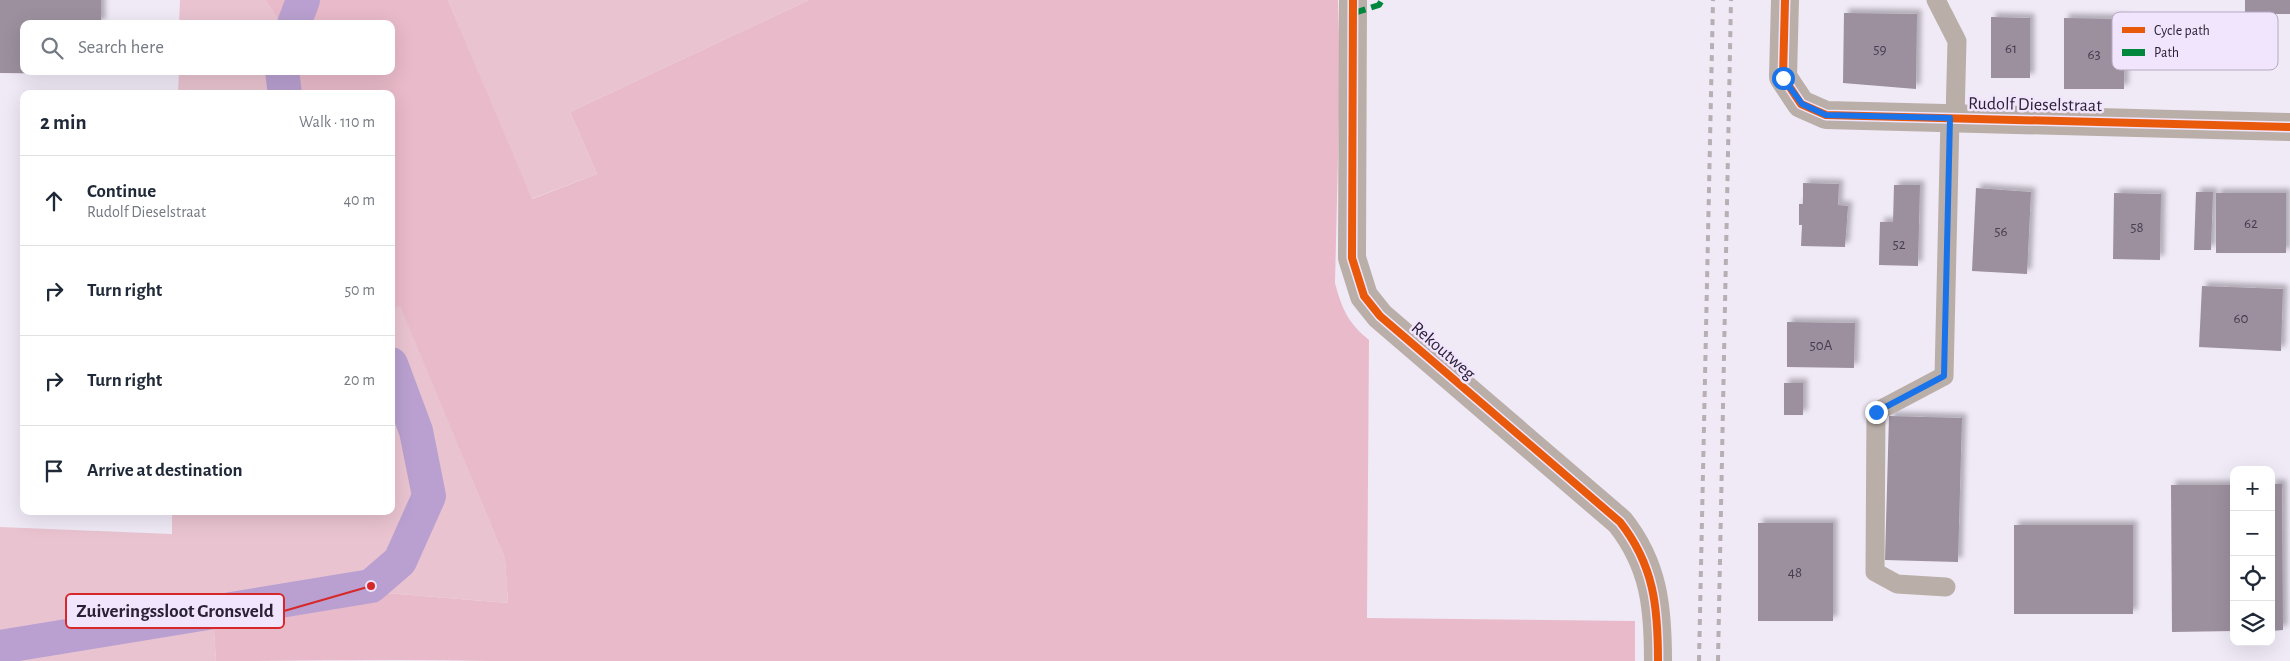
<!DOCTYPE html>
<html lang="en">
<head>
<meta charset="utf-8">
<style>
  body { margin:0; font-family:"Alegreya Sans",sans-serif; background:#f6f6f7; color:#1f2937 }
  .controls { position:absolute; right:15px; bottom:15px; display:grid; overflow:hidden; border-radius:10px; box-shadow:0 5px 20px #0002 }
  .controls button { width:45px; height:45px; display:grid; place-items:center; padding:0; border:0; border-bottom:1px solid #e0e1e3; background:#fff; color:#1f2937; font:25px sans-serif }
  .stop { position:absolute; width:15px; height:15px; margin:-11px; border:4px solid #1a73e8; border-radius:50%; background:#fff }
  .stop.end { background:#1a73e8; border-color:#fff; box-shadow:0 1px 5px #0008 }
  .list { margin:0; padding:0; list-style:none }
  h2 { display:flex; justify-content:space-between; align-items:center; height:65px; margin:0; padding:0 20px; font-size:21px }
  h2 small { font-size:16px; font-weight:400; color:#747a83 }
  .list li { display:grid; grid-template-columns:32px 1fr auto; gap:15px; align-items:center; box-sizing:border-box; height:90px; padding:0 20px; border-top:1px solid #e0e1e3 }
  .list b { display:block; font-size:19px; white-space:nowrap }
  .list p { margin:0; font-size:16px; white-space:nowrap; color:#747a83 }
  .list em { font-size:16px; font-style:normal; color:#747a83 }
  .icon { flex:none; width:28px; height:28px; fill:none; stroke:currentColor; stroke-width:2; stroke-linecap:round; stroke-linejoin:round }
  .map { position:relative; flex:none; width:2290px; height:661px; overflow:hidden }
  .search { position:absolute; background:#fff; box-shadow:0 5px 20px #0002; left:20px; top:20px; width:375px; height:55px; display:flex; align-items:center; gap:12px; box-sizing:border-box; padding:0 18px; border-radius:10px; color:#747a83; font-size:19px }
  .panel { position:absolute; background:#fff; box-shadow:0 5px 20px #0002; left:20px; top:90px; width:375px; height:425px; border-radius:10px }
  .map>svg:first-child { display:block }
</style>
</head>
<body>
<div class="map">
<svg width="2290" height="661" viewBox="0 0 2290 661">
  <defs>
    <filter id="shadow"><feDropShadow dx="4.5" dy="-4.5" stdDeviation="2.5" flood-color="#0004"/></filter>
  </defs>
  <rect width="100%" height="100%" fill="#f0eaf7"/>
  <g fill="#e9c4d0">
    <path d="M180,0H303L295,24H179Z"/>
    <path d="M448,0H809L570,112L597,174L531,199Z"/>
    <path d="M179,71H280L281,94H178Z"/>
    <path d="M400,305L505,559L508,603L374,592L213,615L216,661H0V527L172,534V511H391V309Z"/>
  </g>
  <path fill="#e9bac9" d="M266,0H448L532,199L597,174L570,112L809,0H1338L1340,74L1335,283C1342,309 1348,323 1369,340L1367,618L1635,621V661H488C397,659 307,661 216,661L213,615L374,592L508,603L505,559L400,306L391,309V94H281L280,71H391V24H282Z"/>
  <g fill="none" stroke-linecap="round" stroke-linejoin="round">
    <g stroke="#b9a0d0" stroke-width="34">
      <path d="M294,24L303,0"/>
      <path d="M282,71L285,94"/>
      <path d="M0,647L371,586L400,561L429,496L416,431L391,364"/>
    </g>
  </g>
  <g fill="#9c909f" filter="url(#shadow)">
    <path d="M0,0H101V24H24V71H101V74L0,73Z"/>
    <rect x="2245" y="0" width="45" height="14"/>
    <path d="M1844,13L1917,14L1916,89L1843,83Z"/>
    <path d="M1991,17L2030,18V78H1991Z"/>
    <path d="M2064,18L2125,19L2124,89H2064Z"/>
    <path d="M1803,183L1839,184L1838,205L1848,206L1845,247L1801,246L1802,225H1799V204H1803Z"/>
    <path d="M1894,185H1920L1918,266L1879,265L1880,222H1893Z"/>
    <path d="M1976,188L2031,192L2027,274L1972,271Z"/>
    <path d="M2196,192H2213L2211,250H2194Z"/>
    <path d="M2114,193L2161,194L2160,260L2113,259Z"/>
    <rect x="2216" y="193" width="70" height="60"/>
    <path d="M2202,286L2283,289L2281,351L2199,347Z"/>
    <path d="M1787,322L1855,323L1854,368L1787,367Z"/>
    <rect x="1784" y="383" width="19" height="32"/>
    <path d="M1889,416L1962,418L1958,562L1885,560Z"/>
    <path d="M2271,484H2282L2283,630L2271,631Z"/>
    <path d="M2171,485H2234V631L2172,632Z"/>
    <rect x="1758" y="523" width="75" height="98"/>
    <rect x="2014" y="525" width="119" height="89"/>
  </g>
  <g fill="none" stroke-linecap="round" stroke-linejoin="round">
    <g stroke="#baaea8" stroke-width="19">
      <path d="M1936,0L1957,41L1955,118"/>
      <path d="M1946,587L1897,584L1875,572L1876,412L1944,376L1950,118"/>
    </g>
    <g stroke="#baaea8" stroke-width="28">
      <path d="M1353,0L1352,258L1364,296L1380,316L1620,522C1654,565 1658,607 1658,661"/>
      <path d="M1785,0L1783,77L1801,104L1826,115L2290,127"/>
    </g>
    <g stroke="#b7afb3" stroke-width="4" stroke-dasharray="6 6" stroke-linecap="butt">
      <path d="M1699,661L1713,0"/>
      <path d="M1718,661L1731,0"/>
    </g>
    <path stroke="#00873e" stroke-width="6" stroke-dasharray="12 6" stroke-linecap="butt" d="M1354,13L1379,5L1382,0"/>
    <g stroke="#f0e5fc" stroke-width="11">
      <g id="cycleway">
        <path d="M1353,0L1352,258L1364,296L1380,316L1620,522C1654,565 1658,607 1658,661"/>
        <path d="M1785,0L1783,77L1801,104L1826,115L2290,127"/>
      </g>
    </g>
    <use href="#cycleway" stroke="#e8590c" stroke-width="8"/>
  </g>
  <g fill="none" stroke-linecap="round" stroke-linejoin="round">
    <path stroke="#1a73e8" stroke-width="6" d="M1783,78L1802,104L1826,115L1950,118L1944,376L1876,412"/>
  </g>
  <g text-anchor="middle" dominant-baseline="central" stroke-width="5" stroke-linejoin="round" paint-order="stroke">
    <g font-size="15" fill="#473d50">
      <text x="2011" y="48">61</text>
      <text x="1880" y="49">59</text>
      <text x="2094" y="54">63</text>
      <text x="2251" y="223">62</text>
      <text x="2137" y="227">58</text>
      <text x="2001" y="231">56</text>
      <text x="1899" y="244">52</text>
      <text x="2241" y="318">60</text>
      <text x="1821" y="345">50A</text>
      <text x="1795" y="572">48</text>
    </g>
    <g font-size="18" fill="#2b2136" stroke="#f0e5fc">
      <text transform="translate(2035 105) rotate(1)">Rudolf Dieselstraat</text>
      <text transform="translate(1443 351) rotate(41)">Rekoutweg</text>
    </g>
  </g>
  <rect x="2112" y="12" width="166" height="58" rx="8" fill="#f0e5fc" stroke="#b5aac1" stroke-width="1"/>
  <rect x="2122" y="27" width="23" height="6" fill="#e8590c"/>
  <rect x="2122" y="49" width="23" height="7" fill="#00873e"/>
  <g font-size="14" fill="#2b2136">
    <text x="2154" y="35">Cycle path</text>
    <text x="2154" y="57">Path</text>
  </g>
  <path fill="none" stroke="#d62828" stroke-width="2" d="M371 586L284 611"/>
  <circle fill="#d62828" stroke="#f0e5fc" stroke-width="2" cx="371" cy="586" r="5"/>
  <rect fill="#f0e5fc" stroke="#d62828" stroke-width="2" x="66" y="594" width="218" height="34" rx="5"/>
  <g font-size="19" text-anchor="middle" font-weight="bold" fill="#2b2136">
    <text x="175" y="617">Zuiveringssloot Gronsveld</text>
  </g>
</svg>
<div class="controls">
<button>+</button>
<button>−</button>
<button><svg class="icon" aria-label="locate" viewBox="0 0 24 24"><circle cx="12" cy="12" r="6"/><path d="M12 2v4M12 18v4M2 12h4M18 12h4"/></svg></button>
<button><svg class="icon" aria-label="layers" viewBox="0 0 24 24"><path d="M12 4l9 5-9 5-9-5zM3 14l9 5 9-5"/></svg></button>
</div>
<div class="stop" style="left:1783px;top:78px"></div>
<div class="stop end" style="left:1876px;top:412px"></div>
<div class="search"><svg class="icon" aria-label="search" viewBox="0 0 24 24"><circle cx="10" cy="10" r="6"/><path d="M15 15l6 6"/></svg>Search here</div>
<section class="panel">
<h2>2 min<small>Walk · 110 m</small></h2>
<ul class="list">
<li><svg class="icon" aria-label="ahead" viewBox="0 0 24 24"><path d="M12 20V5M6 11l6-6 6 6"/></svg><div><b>Continue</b><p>Rudolf Dieselstraat</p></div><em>40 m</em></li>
<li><svg class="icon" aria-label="right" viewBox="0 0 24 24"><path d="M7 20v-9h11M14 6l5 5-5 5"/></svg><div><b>Turn right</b></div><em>50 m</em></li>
<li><svg class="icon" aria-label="right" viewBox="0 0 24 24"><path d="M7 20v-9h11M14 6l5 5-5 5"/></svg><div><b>Turn right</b></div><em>20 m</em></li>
<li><svg class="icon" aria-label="arrive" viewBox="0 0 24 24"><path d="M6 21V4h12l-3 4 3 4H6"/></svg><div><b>Arrive at destination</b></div></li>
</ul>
</section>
</div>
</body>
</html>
